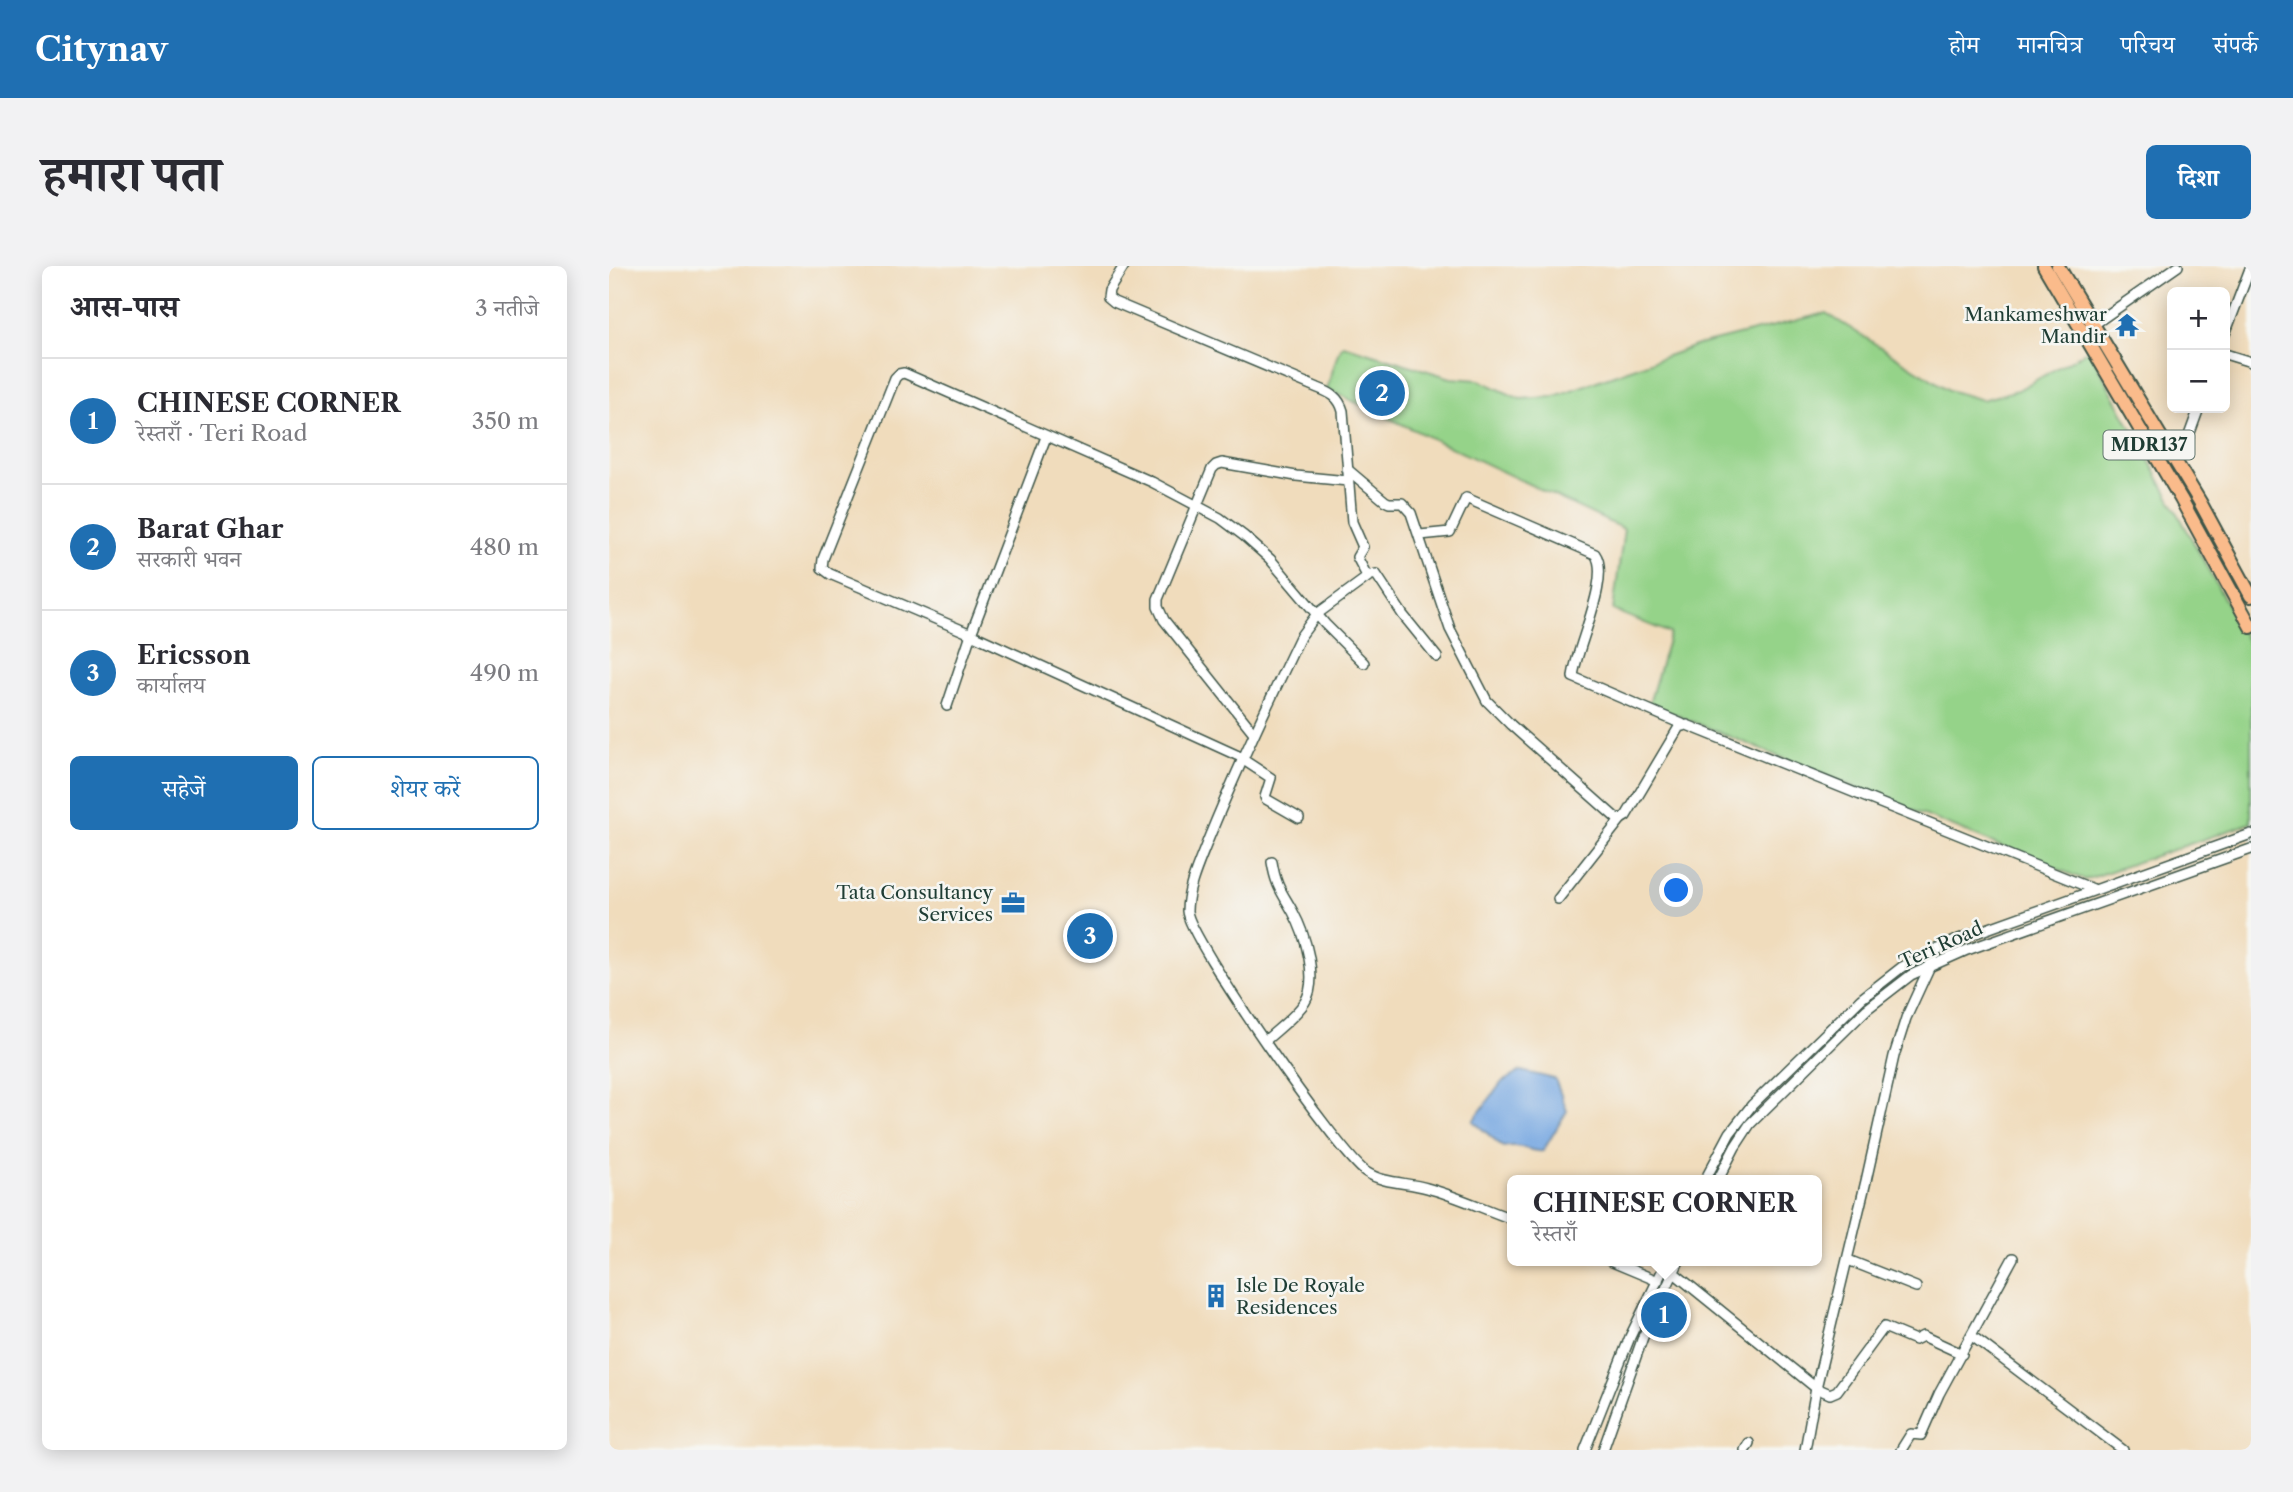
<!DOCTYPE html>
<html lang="hi">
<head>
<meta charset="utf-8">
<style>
  body { margin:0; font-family:"Libre Caslon Text","Noto Serif Devanagari",serif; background:#f2f2f3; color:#2b2b33 }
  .controls { position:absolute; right:21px; top:21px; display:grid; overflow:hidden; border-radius:10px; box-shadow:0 4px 18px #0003 }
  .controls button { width:63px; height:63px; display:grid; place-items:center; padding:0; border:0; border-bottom:2px solid #e1e1e2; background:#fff; color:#2b2b33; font:35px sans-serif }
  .you { position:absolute; left:1068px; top:625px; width:24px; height:24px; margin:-18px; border:5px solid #fff; border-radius:50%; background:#1a73e8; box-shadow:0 0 0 10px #1a73e833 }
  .badge { display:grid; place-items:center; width:46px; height:46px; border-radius:50%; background:#1f6fb2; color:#fff; font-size:23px; font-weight:700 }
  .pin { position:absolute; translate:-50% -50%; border:4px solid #fff; box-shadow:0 2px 7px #0006 }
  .popup { position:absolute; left:898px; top:909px; width:315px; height:91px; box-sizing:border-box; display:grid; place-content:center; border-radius:10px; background:#fff; filter:drop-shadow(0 2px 5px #0005); font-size:23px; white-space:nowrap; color:#7c7c81 }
  .popup b { font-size:26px; color:#2b2b33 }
  .popup::after { content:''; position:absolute; left:50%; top:100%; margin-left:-14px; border:14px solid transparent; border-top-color:#fff }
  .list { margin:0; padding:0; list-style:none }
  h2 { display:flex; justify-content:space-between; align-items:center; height:91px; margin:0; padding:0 28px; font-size:30px }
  h2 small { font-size:23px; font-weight:400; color:#7c7c81 }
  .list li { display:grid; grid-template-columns:46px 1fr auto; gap:21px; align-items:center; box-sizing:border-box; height:126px; padding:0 28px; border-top:2px solid #e1e1e2 }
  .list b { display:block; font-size:26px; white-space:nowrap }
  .list p { margin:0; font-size:23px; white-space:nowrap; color:#7c7c81 }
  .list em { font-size:23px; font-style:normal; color:#7c7c81 }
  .actions { display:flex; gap:14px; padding:21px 28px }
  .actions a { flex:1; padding:16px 0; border:2px solid #1f6fb2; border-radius:10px; text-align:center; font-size:24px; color:#1f6fb2 }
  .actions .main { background:#1f6fb2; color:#fff }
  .map { position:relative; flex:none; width:1642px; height:1184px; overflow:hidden; border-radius:10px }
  header { display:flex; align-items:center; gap:42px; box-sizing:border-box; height:98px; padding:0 35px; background:#1f6fb2; color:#fff }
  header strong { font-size:33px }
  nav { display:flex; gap:38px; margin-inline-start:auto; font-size:24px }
  .intro { display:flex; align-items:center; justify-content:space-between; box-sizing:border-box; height:168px; padding:0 42px }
  h1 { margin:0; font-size:49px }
  .button { padding:18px 32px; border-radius:10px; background:#1f6fb2; color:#fff; font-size:24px; font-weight:700 }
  main { display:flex; gap:42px; padding:0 42px }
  aside { flex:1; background:#fff; border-radius:10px; box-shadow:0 4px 18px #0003 }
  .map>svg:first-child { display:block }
</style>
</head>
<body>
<header>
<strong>Citynav</strong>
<nav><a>होम</a><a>मानचित्र</a><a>परिचय</a><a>संपर्क</a></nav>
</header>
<div class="intro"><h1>हमारा पता</h1><a class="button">दिशा</a></div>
<main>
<aside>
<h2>आस-पास<small>3 नतीजे</small></h2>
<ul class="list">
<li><span class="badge">1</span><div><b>CHINESE CORNER</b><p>रेस्तराँ · Teri Road</p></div><em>350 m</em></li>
<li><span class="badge">2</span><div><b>Barat Ghar</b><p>सरकारी भवन</p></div><em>480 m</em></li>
<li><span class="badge">3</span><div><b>Ericsson</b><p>कार्यालय</p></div><em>490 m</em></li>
</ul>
<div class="actions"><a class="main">सहेजें</a><a>शेयर करें</a></div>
</aside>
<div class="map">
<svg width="1642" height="1184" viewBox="0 0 1642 1184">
  <rect width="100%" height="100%" fill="#f6f6f2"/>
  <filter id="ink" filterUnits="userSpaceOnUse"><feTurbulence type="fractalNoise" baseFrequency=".0143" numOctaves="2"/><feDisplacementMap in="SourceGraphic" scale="14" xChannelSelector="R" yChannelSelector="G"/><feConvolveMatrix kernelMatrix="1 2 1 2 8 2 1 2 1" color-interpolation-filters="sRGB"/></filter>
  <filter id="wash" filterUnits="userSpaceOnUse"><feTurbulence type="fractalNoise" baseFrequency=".00686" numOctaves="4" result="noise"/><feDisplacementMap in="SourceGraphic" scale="28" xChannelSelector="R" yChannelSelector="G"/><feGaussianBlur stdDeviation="1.57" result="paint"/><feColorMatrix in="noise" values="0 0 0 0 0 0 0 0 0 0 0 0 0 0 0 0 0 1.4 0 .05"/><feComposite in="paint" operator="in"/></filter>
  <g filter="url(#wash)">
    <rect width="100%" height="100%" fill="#f0dcbc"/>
    <path fill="#95d389" stroke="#5a885e" stroke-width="2" d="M1217,47L1340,124L1373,134L1409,124L1480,84L1642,382V557L1476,614L1040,438L1061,367L1004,344L1015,263L718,123L729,87L734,79L842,112L870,114L911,133L943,131L1089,79Z"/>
    <path fill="#77a7e1" stroke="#4b728a" stroke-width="2" d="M912,805L946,813L958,845L934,885C918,887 915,877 894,881L864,855L893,816Z"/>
  </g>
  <g filter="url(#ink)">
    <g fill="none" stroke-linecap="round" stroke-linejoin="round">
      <g stroke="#3e5548" stroke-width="12">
        <g id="minor">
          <path d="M515,0L500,24L499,31L505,36L709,122C722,127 730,131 734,145L743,256L754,281L748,291L758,310L767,308L794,349L828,391"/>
          <path d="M1481,61L1569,0"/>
          <path d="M1616,68L1642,0"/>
          <path d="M1616,88L1642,96"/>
          <path d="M1565,193L1578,175L1590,142"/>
          <path d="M738,203L776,235L780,237H793L802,247L841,363L878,435L902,459L1007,552L1012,553L1017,550L1070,461L1078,459L1484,623"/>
          <path d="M811,269L841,266L857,232L986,288C1003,311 966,384 964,411L1073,458"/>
          <path d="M760,310L708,348L691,371C659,438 627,505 599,574C591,595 578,622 578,645C579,672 731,889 757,906C775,918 798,916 818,922C847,930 875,943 903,953"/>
          <path d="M338,440L362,368L437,171"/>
          <path d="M645,467L555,354L549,341V333L603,203L607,199L613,197L687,210L739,215"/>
          <path d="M634,492L362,368L221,308L213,302L214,293L286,112L290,108L295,107L543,216L611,252L635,270L661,293L716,358L755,397"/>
          <path d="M633,493L662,512L656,531L657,533L690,552"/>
          <path d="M949,633L1012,553"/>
          <path d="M656,775C669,763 686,751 696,736C710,713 696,668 684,646C673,626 667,621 663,596"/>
          <path d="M1096,914L1121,867L1143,839L1252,733L1293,701L1350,673L1642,568"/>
          <path d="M1109,914L1126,881L1141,858L1258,743L1302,709L1358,684L1642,583"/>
          <path d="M1239,994L1307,1021"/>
          <path d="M1001,995L1049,1015"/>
          <path d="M1064,1006L1207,1122L1221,1128L1228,1125L1275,1061L1306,1074L1314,1070L1353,1088"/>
          <path d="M1363,1070L1514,1184"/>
          <path d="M976,1184L1021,1071L1058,995"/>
          <path d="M994,1184L1034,1071L1070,995"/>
          <path d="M1136,1184L1140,1177"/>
          <path d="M1196,1184L1207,1122L1257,915L1285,790L1297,752L1320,702L1326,683"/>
          <path d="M1292,1184L1302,1168L1312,1169L1330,1128L1404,992"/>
        </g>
      </g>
      <g stroke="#3e5548" stroke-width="16">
        <g id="major">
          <path d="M1435,0L1572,233L1642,361"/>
          <path d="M1449,0L1591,236L1642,330"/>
        </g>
      </g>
      <use href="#minor" stroke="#fff" stroke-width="9"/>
      <use href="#major" stroke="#fabb8b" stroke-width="12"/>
    </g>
  </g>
  <defs>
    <g id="temple-bare" transform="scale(1.89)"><path d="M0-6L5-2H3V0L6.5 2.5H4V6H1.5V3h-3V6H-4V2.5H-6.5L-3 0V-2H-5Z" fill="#1f6fb2" stroke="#f6f6f2" stroke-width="2.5" paint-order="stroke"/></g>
    <g id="office-bare" transform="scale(1.89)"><path d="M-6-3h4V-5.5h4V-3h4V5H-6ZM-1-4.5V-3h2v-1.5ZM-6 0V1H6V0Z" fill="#1f6fb2" stroke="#f6f6f2" stroke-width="2.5" paint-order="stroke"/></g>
    <g id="building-bare" transform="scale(1.89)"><path d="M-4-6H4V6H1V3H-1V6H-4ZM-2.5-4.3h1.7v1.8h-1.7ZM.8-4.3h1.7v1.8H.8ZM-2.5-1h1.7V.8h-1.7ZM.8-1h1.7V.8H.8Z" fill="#1f6fb2" stroke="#f6f6f2" stroke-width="2.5" paint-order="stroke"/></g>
  </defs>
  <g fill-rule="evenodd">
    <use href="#temple-bare" x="1518" y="59"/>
    <use href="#office-bare" x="404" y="637"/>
    <use href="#building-bare" x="607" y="1030"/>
  </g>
  <g text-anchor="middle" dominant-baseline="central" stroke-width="5" stroke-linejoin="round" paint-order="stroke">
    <rect fill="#f6f6f2" stroke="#60746d" stroke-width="2" x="1494.5" y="164.5" width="91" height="29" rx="5"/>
    <g font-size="18" font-weight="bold" fill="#1f3d34">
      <text x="1540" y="179">MDR137</text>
    </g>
    <g font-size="19" fill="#1f3d34" stroke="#f6f6f2" text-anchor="end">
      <text x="1498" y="48">Mankameshwar<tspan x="1498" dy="22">Mandir</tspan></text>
      <text x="384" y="626">Tata Consultancy<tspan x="384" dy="22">Services</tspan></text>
      <text x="627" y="1019" text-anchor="start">Isle De Royale<tspan x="627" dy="22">Residences</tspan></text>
    </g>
    <g font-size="19" fill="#1f3d34" stroke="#f6f6f2">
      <text transform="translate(1332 679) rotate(-24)">Teri Road</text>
    </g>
  </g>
</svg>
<div class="controls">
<button>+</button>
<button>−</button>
</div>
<div class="you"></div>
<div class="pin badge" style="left:1055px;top:1049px">1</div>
<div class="popup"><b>CHINESE CORNER</b>रेस्तराँ</div>
<div class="pin badge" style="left:773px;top:127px">2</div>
<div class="pin badge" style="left:481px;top:670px">3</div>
</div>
</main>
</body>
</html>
